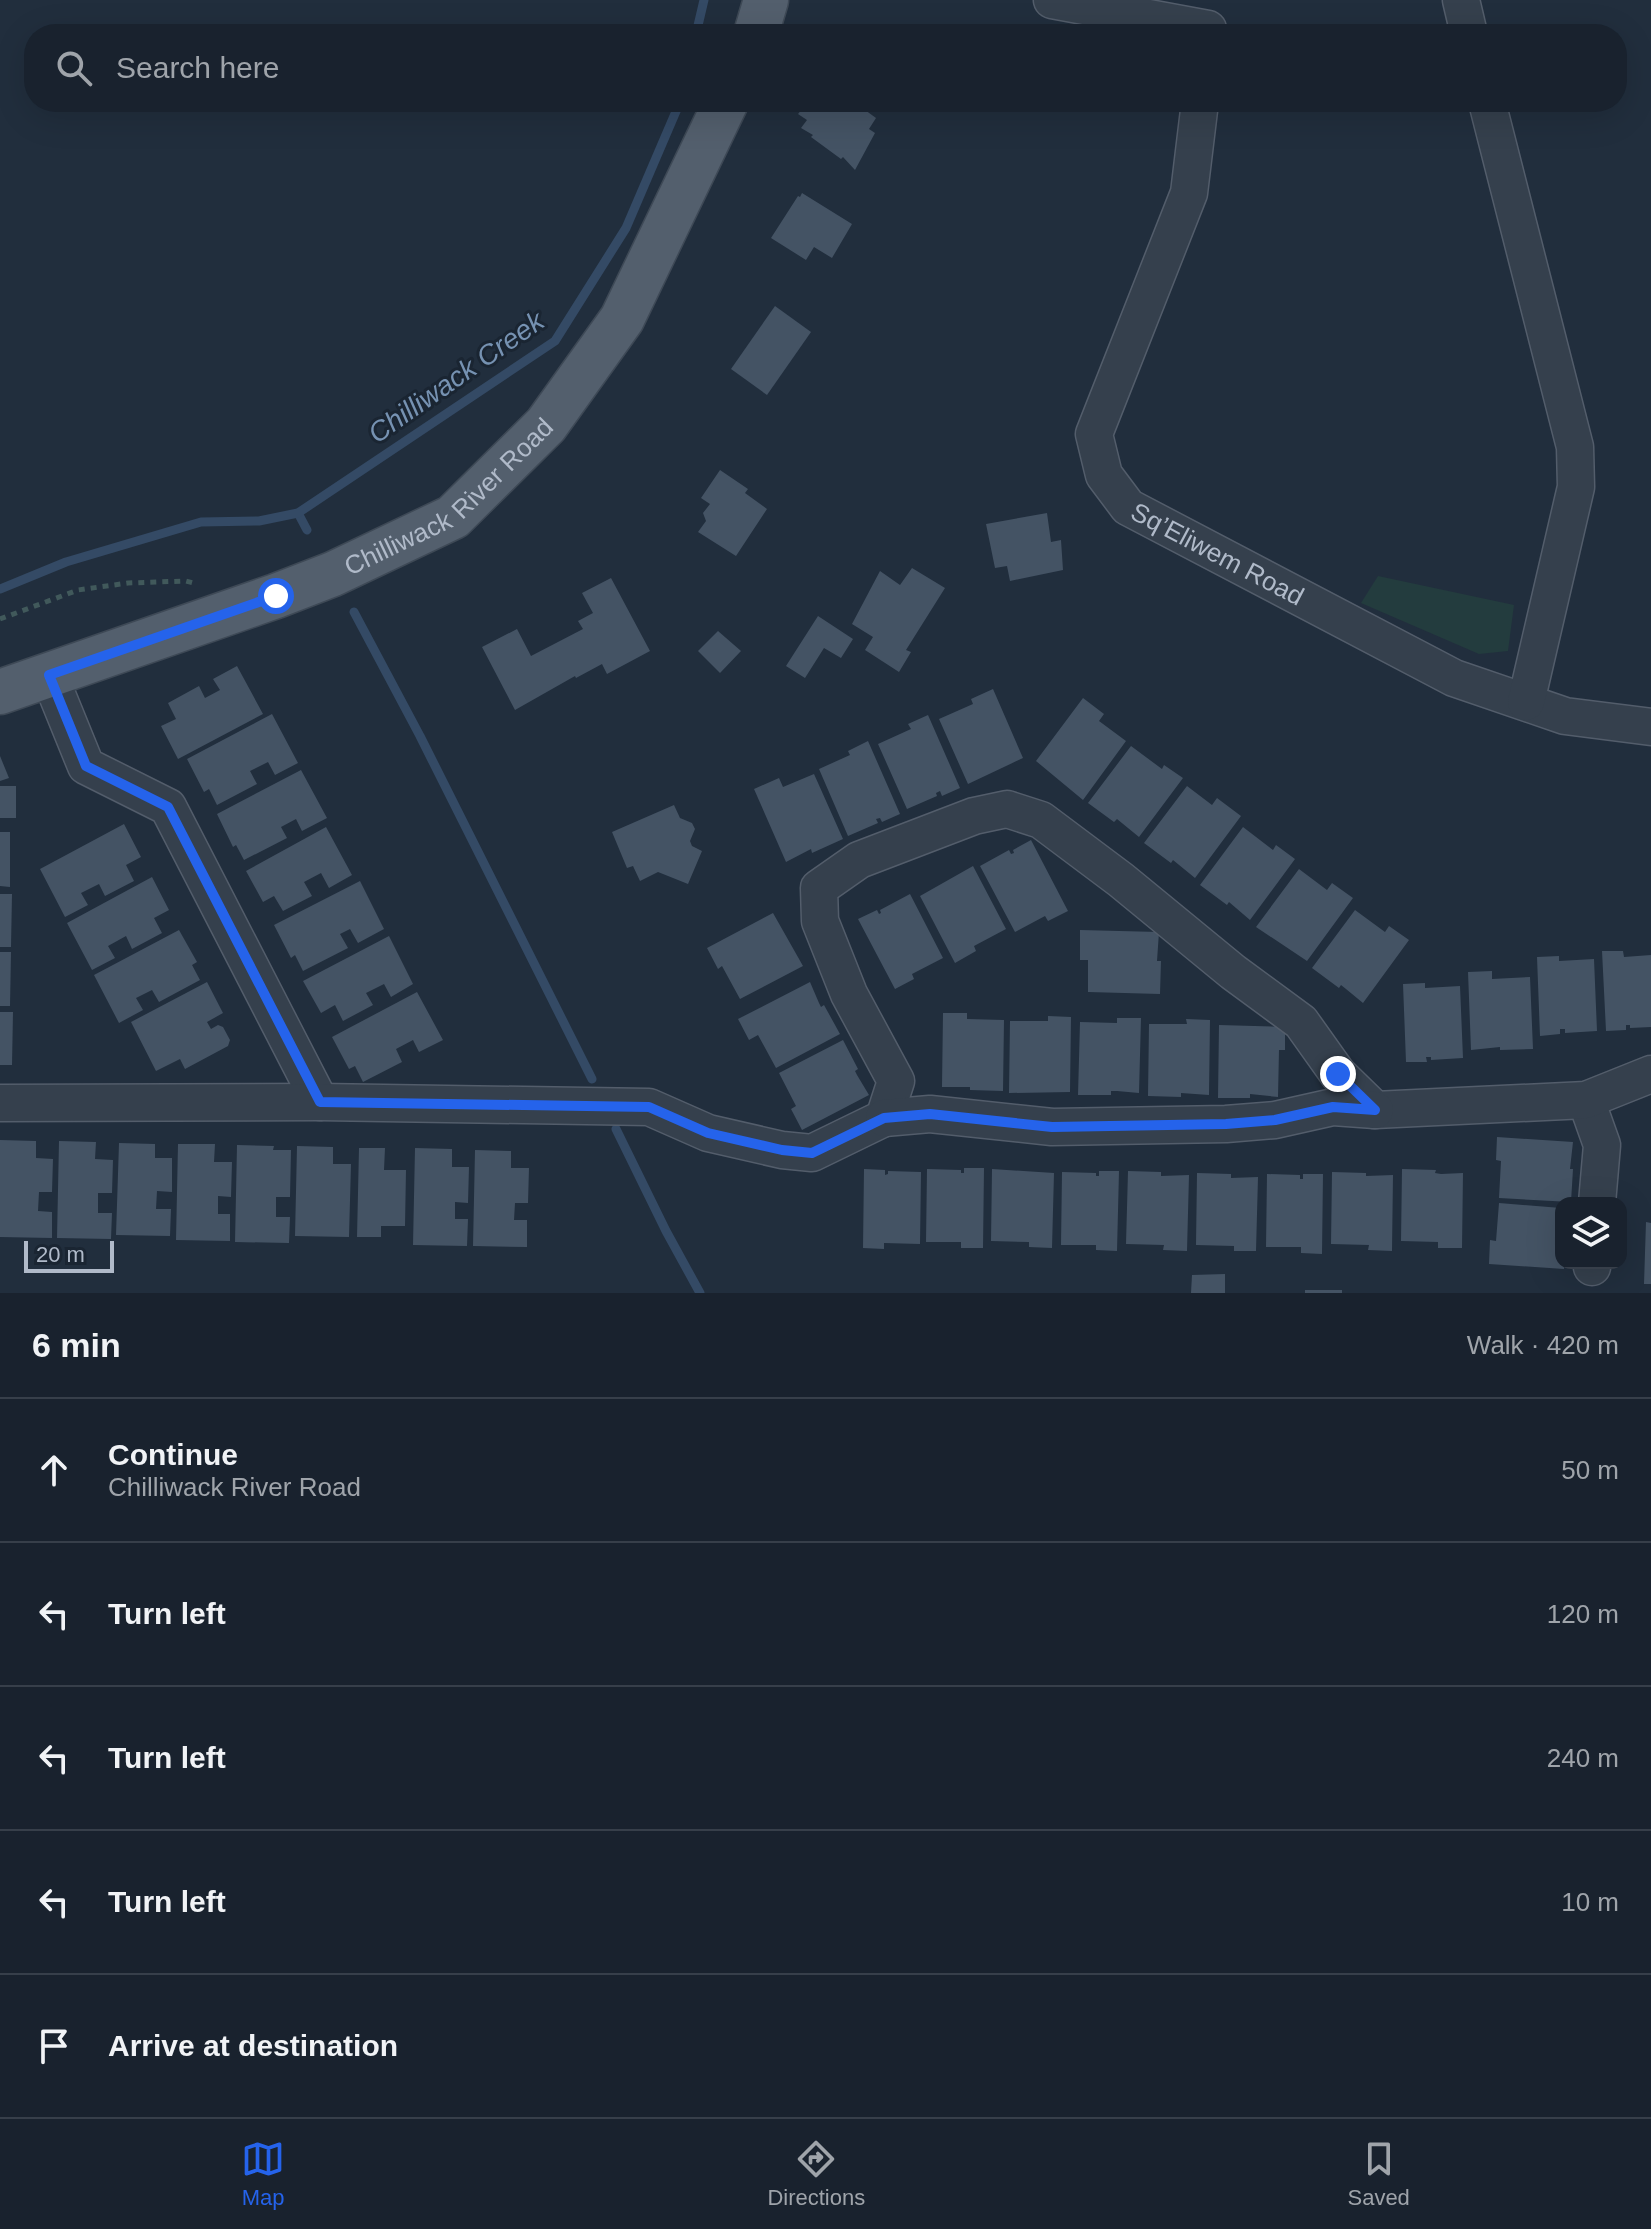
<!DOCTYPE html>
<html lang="en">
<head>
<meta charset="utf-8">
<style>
  body { margin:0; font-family:Arial,sans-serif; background:#262f3a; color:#f1f3f6 }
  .controls { position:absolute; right:24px; bottom:24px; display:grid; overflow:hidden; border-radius:16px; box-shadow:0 8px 32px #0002 }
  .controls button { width:72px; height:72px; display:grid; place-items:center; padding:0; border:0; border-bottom:2px solid #373f4a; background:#19222e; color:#f1f3f6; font:40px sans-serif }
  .scale { position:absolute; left:24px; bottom:20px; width:90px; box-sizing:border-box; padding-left:8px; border:4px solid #b0bac9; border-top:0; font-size:22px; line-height:28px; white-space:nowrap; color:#b0bac9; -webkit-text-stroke:6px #1a2532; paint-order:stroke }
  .stop { position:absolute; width:24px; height:24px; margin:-18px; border:6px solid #2563eb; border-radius:50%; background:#fff }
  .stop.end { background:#2563eb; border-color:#fff; box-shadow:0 2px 8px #0008 }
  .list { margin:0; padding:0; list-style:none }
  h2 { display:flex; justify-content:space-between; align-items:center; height:104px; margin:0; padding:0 32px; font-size:34px }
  h2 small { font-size:26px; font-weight:400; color:#9fa4aa }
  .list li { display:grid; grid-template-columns:52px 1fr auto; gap:24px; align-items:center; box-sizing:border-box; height:144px; padding:0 32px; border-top:2px solid #373f4a }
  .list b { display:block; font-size:30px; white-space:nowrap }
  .list p { margin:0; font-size:26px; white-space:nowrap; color:#9fa4aa }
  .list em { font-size:26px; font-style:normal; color:#9fa4aa }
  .icon { flex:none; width:44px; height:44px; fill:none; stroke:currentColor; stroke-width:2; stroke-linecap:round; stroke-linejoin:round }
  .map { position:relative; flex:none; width:1651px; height:1293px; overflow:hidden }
  .search { position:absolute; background:#19222e; box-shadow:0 8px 32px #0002; left:24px; right:24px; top:24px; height:88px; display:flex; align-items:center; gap:20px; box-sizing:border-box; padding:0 28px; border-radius:32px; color:#9fa4aa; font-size:30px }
  .sheet { height:824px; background:#19222e }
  nav { display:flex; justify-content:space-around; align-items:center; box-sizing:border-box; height:112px; border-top:2px solid #373f4a; background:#19222e; font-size:22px; color:#9fa4aa }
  nav a { display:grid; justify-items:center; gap:4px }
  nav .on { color:#2563eb }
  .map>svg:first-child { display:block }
</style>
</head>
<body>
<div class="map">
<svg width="1651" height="1293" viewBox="0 0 1651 1293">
  <rect width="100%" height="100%" fill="#212e3d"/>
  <path fill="#233c3e" d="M1378,576L1514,605L1508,651L1479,654L1361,603Z"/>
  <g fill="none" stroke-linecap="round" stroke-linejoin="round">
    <g stroke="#344a65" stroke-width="9">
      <path d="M696,34L704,0"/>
      <path d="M298,513L307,530"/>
      <path d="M0,589L66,562L201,522L259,521L298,513L555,341L626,228L680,102"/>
      <path d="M354,612L420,736L592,1079"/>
      <path d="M616,1129L666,1231L700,1293"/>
    </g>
  </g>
  <g fill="#445364">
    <path d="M808,102H854L876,118L869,129L875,133L855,170L843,157L841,159L811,137L813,135L801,128L807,120L798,114Z"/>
    <path d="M802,193L852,224L832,258L814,247L806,260L771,238L798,196L800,197Z"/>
    <path d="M775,306L811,332L767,395L731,369Z"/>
    <path d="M720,470L748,489L745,493L767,509L736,556L698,532L706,521L703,513L710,504L701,498Z"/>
    <path d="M1047,513L1051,542L1061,540L1063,570L1010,581L1007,566L995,568L986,524Z"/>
    <path d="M912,568L945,588L906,650L911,652L899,672L865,650L873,637L852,624L880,571L900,585Z"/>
    <path d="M611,578L650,651L607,674L602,664L576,678L575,676L515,710L482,647L517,629L531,656L583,629L578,621L593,613L582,593Z"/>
    <path d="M818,616L853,639L841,658L824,648L805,678L786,666Z"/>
    <path d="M718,631L741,651L720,673L698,651Z"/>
    <path d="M237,666L263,714L178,759L161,726L176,719L168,703L199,686L205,698L220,690L213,679Z"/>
    <path d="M993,689L1023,758L968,784L939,719L973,704L971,699Z"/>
    <path d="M1083,698L1104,714L1099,721L1126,741L1083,800L1036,761Z"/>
    <path d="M272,714L298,763L275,775L268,762L250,771L257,784L217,805L209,789L204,792L187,759Z"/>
    <path d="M928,715L960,788L942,796L940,791L936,793L937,796L907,809L878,744L911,729L908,724Z"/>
    <path d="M868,741L900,814L882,822L880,818L876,819L878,823L848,836L819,769L850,755L848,751Z"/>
    <path d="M1131,746L1162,769L1164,765L1183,778L1139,837L1117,819L1114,822L1088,803Z"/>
    <path d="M0,756L9,778L0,781Z"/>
    <path d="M301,770L327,818L302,831L296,819L281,827L287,838L244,860L236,845L233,847L217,814Z"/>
    <path d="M814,774L843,839L812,853L811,849L786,862L754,789L779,778L783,787Z"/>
    <rect x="0" y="786" width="16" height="32"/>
    <path d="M1187,786L1212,805L1217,798L1241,816L1195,878L1173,860L1171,863L1144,843Z"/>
    <path d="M674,805L680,818L692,823L695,829L690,841L692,846L702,851L688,884L658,872L640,881L633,866L627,868L612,832Z"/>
    <path d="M124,824L141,857L126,865L134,881L105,896L99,884L81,893L88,905L65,917L40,869Z"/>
    <path d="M326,827L352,875L329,888L321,873L304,882L312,896L283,911L274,896L263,902L246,871Z"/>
    <path d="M1243,827L1273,850L1276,845L1295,859L1250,920L1229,902L1227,905L1200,885Z"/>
    <path d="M0,832H10V887L0,886Z"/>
    <path d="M1031,840L1068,911L1048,921L1045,916L1015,932L980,866L1009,850L1011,854L1014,853L1013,850Z"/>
    <path d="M973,866L1006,929L974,946L976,951L955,963L920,896Z"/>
    <path d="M1299,869L1327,890L1332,883L1353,898L1307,961L1256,927Z"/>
    <path d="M152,877L169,910L154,918L162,933L132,949L126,936L108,946L115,958L92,970L67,923Z"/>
    <path d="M360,881L384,929L358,943L350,929L340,934L348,948L303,971L295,955L291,958L274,925Z"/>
    <path d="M0,894H12L11,947H0Z"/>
    <path d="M910,894L943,958L912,974L914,979L895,989L858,919L877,910L879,914L881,913L880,910Z"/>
    <path d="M1355,910L1385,932L1389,926L1409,940L1363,1003L1346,989L1341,985L1339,988L1312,968Z"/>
    <path d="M773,913L803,966L740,999L722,966L718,969L707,948Z"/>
    <path d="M179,930L197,962L192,965L200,980L159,1002L152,990L136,998L143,1010L119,1023L94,975Z"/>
    <path d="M1080,930L1159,932L1157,961H1161L1160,994L1088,992V960H1080Z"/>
    <path d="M389,936L413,984L391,997L384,984L366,993L373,1005L343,1021L335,1005L321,1013L303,981Z"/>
    <path d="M1602,951H1623L1624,957L1651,955V1027L1630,1028V1025H1626V1030L1606,1031Z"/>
    <path d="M0,952H11L10,1006H0Z"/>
    <path d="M1559,956V961L1594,959L1597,1031L1565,1033V1029H1560V1034L1540,1036L1537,957Z"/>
    <path d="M1492,971V979L1530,977L1533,1049L1500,1050V1047L1471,1050L1468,972Z"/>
    <path d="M207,982L223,1013L207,1022L211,1029L218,1025L223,1027L230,1040L228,1046L185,1069L180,1059L156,1071L131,1022Z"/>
    <path d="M810,982L819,1003L821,1007L824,1005L840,1034L776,1068L758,1035L749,1040L738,1019Z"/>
    <path d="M1425,983V988L1460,986L1463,1058L1431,1060V1057H1426L1427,1062H1406L1403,984Z"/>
    <path d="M417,992L443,1040L419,1052L413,1040L396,1049L402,1062L363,1082L355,1066L349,1069L332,1037Z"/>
    <path d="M0,1012H13L12,1065H0Z"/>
    <path d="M943,1013H967V1019L1004,1020L1003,1091L970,1090V1087H942Z"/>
    <path d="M1048,1016L1071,1017L1070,1092L1009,1093L1010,1021H1048Z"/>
    <path d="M1117,1018H1141L1139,1093L1117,1091H1111V1095H1078L1080,1022L1117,1023Z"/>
    <path d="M1186,1019L1210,1020L1209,1095L1181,1093V1097L1148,1096L1149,1024H1187Z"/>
    <path d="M1219,1025L1285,1027V1050H1279L1278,1097L1250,1094V1098H1218Z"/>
    <path d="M843,1040L858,1069L855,1071L857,1075L869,1095L802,1130L791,1109L796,1106L779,1073Z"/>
    <path d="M1497,1137L1573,1142L1570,1169H1573L1571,1202L1499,1198L1501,1161L1496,1160Z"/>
    <path d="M0,1140L36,1141V1158L53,1159L52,1192H39L38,1211L52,1212V1238L0,1237Z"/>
    <path d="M59,1141L96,1142L95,1159L113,1160L112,1193H98V1213H112L111,1239L57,1238Z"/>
    <path d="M119,1143L155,1144V1158H172V1192L157,1191L156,1209H171L170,1236L116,1235Z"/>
    <path d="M178,1144H215L214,1162H232L231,1197L218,1196V1214H230V1241L176,1240Z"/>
    <path d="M237,1145L274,1146L273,1150H291L290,1197H276V1217H290L289,1243L235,1242Z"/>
    <path d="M297,1146L333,1147V1164H351L349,1237L295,1236Z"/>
    <path d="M359,1148H385L384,1170H406L405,1226H381V1237H357Z"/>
    <path d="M415,1148L452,1149V1167H469L468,1203L455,1202V1219H468L467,1246L413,1245Z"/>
    <path d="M475,1150L511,1151V1168H529L528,1203H515L514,1220H527V1247L473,1246Z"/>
    <path d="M964,1168H984L983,1248H961V1242H926L927,1169L961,1170V1173H964Z"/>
    <path d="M864,1169L885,1170V1175L888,1174V1171L921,1172L920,1244L884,1243V1249L863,1248Z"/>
    <path d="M992,1169L1054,1173L1052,1248L1029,1247V1242L991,1241Z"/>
    <path d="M1402,1169L1436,1170L1435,1173L1441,1174L1463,1173L1462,1248H1438V1242L1401,1241Z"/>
    <path d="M1099,1171H1119L1117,1251L1096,1250V1245H1061L1062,1172L1096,1173V1176H1099Z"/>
    <path d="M1128,1171L1161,1172V1176L1189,1175L1187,1251L1163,1250L1164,1245L1126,1244Z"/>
    <path d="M1332,1172L1366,1173V1176L1393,1175L1392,1251L1368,1250L1369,1245L1331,1244Z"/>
    <path d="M1197,1173L1231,1174V1178L1258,1177L1256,1251H1234V1246L1196,1245Z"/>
    <path d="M1267,1174L1300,1175V1179H1303V1174H1323L1322,1254L1301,1253V1247H1266Z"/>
    <path d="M1499,1203L1561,1208V1263H1564V1269L1489,1264L1490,1240L1496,1241Z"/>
    <path d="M1646,1222L1651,1223V1284H1644Z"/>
    <path d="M1225,1274V1293H1191L1192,1275Z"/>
    <rect x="1305" y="1290" width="37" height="3"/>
  </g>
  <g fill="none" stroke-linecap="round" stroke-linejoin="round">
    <g stroke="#535d6b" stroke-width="39">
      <g id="minor">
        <path d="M1052,0L1208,29"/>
        <path d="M1461,0L1469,34"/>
        <path id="s1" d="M1200,102L1189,193L1094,434L1104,475L1128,507L1454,678L1565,716L1651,727"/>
        <path d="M1487,102L1575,447L1576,487L1526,702"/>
        <path d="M49,675L86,766L168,807L320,1102"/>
        <path d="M1586,1100L1602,1145L1597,1203"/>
        <path d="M0,1103L320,1102L649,1107L708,1133L782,1150L812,1153L884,1118L896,1081L849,994L820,921L819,888L859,860L974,816L1007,809L1041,820L1121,880L1233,972L1301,1022L1338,1074L1375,1110L1586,1100L1651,1074"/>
        <path d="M884,1118L930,1114L1052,1127L1226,1124L1275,1120L1333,1107L1375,1110"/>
        <path d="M1592,1267V1263"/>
      </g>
    </g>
    <g stroke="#3e4956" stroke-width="47">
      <g id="major">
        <path d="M756,34L766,0"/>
        <path id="s2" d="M0,692L276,596L333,574L453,517L546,425L622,319L726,102"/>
      </g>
    </g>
    <path stroke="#41595b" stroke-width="5" stroke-dasharray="6 6" stroke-linecap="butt" d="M0,619L78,590L128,583L186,581L197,584"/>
    <use href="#minor" stroke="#35404d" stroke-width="36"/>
    <use href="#major" stroke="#535f6d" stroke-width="44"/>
  </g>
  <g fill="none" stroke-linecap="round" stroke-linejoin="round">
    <path stroke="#2563eb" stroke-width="10" d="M276,596L49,675L86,766L168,807L320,1102L649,1107L708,1133L782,1150L812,1153L884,1118L930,1114L1052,1127L1226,1124L1275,1120L1333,1107L1375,1110L1338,1074"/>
  </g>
  <g text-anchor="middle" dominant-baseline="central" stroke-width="6" stroke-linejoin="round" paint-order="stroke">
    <g font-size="26" fill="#b0bac9" stroke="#1a2532">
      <text stroke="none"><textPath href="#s2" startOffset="494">Chilliwack River Road</textPath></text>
      <text stroke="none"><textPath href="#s1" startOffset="534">Sq’Eliwem Road</textPath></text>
    </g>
    <g font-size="28" font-style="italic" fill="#7692b2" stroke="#1a2532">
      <text transform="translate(456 377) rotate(-35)">Chilliwack Creek</text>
    </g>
  </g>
</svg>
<div class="controls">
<button><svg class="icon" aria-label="layers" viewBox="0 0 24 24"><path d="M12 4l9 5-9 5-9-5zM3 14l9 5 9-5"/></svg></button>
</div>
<div class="scale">20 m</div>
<div class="stop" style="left:276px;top:596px"></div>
<div class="stop end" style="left:1338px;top:1074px"></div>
<div class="search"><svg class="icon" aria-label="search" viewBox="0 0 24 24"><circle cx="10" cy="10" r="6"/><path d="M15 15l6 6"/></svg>Search here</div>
</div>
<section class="sheet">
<h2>6 min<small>Walk · 420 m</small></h2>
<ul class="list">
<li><svg class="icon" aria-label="ahead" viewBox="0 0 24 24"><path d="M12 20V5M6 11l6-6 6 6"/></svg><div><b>Continue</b><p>Chilliwack River Road</p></div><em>50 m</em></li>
<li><svg class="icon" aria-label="left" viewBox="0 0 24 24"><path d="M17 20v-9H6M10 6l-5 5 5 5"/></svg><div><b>Turn left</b></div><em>120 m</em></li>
<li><svg class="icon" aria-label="left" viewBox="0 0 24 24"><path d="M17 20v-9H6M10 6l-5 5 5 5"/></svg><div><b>Turn left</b></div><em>240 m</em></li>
<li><svg class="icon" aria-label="left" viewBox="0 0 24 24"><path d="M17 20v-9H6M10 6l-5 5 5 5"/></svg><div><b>Turn left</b></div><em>10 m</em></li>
<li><svg class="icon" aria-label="arrive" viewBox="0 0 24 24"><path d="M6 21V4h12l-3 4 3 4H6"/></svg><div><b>Arrive at destination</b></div></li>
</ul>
</section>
<nav>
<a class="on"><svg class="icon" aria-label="map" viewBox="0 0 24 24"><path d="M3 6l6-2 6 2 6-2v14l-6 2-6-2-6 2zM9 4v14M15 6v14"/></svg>Map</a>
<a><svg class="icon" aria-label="directions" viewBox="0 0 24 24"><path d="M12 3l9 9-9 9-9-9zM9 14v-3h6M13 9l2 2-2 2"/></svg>Directions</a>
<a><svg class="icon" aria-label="saved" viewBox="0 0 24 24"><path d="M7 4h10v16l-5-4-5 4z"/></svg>Saved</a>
</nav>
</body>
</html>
